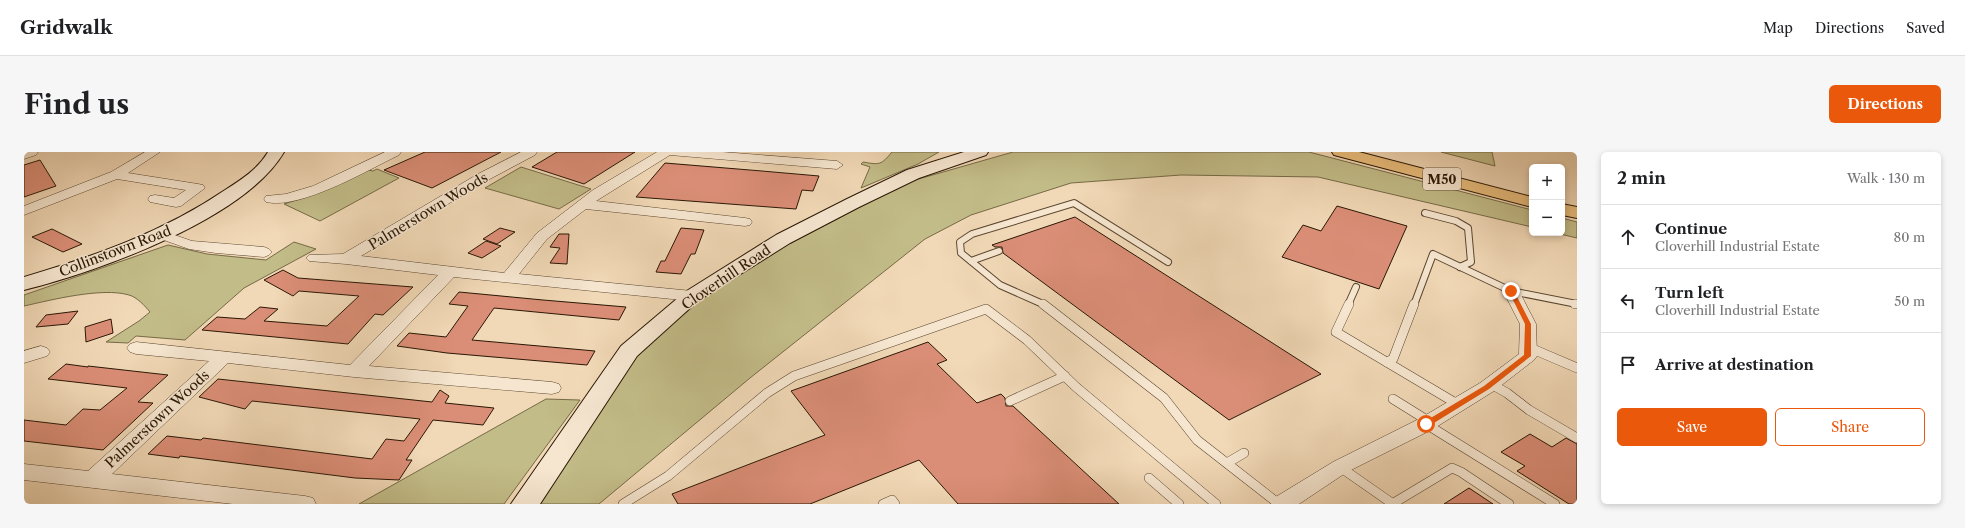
<!DOCTYPE html>
<html lang="en">
<head>
<meta charset="utf-8">
<style>
  body { margin:0; font-family:"Libre Caslon Text",serif; background:#f6f6f6; color:#202124 }
  .controls { position:absolute; right:12px; top:12px; display:grid; overflow:hidden; border-radius:6px; box-shadow:0 2px 6px #0003 }
  .controls button { width:36px; height:36px; display:grid; place-items:center; padding:0; border:0; border-bottom:1px solid #e0e0e0; background:#fff; color:#202124; font:20px sans-serif }
  .stop { position:absolute; width:12px; height:12px; margin:-9px; border:3px solid #ea580c; border-radius:50%; background:#fff }
  .stop.end { background:#ea580c; border-color:#fff; box-shadow:0 1px 4px #0008 }
  .list { margin:0; padding:0; list-style:none }
  h2 { display:flex; justify-content:space-between; align-items:center; height:52px; margin:0; padding:0 16px; font-size:17px }
  h2 small { font-size:13px; font-weight:400; color:#757577 }
  .list li { display:grid; grid-template-columns:26px 1fr auto; gap:12px; align-items:center; box-sizing:border-box; height:64px; padding:0 16px; border-top:1px solid #e0e0e0 }
  .list b { display:block; font-size:15px; white-space:nowrap }
  .list p { margin:0; font-size:13px; white-space:nowrap; color:#757577 }
  .list em { font-size:13px; font-style:normal; color:#757577 }
  .actions { display:flex; gap:8px; padding:12px 16px }
  .actions a { flex:1; padding:9px 0; border:1px solid #ea580c; border-radius:6px; text-align:center; font-size:14px; color:#ea580c }
  .actions .main { background:#ea580c; color:#fff }
  .icon { flex:none; width:22px; height:22px; fill:none; stroke:currentColor; stroke-width:2; stroke-linecap:round; stroke-linejoin:round }
  .map { position:relative; flex:none; width:1553px; height:352px; overflow:hidden; border-radius:6px }
  header { display:flex; align-items:center; gap:24px; box-sizing:border-box; height:56px; padding:0 20px; background:#fff; border-bottom:1px solid #e0e0e0 }
  header strong { font-size:19px }
  nav { display:flex; gap:22px; margin-inline-start:auto; font-size:14px }
  .intro { display:flex; align-items:center; justify-content:space-between; box-sizing:border-box; height:96px; padding:0 24px }
  h1 { margin:0; font-size:28px }
  .button { padding:10px 18px; border-radius:6px; background:#ea580c; color:#fff; font-size:14px; font-weight:700 }
  main { display:flex; gap:24px; padding:0 24px }
  aside { flex:1; background:#fff; border-radius:6px; box-shadow:0 2px 6px #0003 }
  .map>svg:first-child { display:block }
</style>
</head>
<body>
<header>
<strong>Gridwalk</strong>
<nav><a>Map</a><a>Directions</a><a>Saved</a></nav>
</header>
<div class="intro"><h1>Find us</h1><a class="button">Directions</a></div>
<main>
<div class="map">
<svg width="1553" height="352" viewBox="0 0 1553 352">
  <rect width="100%" height="100%" fill="#f1d8b6"/>
  <filter id="stains"><feTurbulence type="fractalNoise" baseFrequency=".005" numOctaves="4"/><feColorMatrix values="0 0 0 0 .2 0 0 0 0 .09 0 0 0 0 .02 0 0 0 .5 -.17"/></filter>
  <radialGradient id="worn" r=".72"><stop offset=".6" stop-color="#630" stop-opacity="0"/><stop offset="1" stop-color="#630" stop-opacity=".3"/></radialGradient>
  <g fill="#c2bc88" stroke="#766a46">
    <path d="M868,0H915L894,12L837,36L846,15L837,12L839,10C856,13 857,13 868,0Z"/>
    <path d="M989,0H1285L1508,58V75L1294,25L1157,23L1047,31L947,63L901,87L726,226L575,352H511L615,200L678,147L763,93L884,30Z"/>
    <path d="M1417,0H1468L1471,14Z"/>
    <path d="M497,15L567,37L535,57L461,36Z"/>
    <path d="M353,17L375,26L296,69L260,52L285,44L344,18L349,19Z"/>
    <path d="M1538,66L1553,70V86L1532,81H1538Z"/>
    <path d="M270,90L292,97L220,136L161,188L112,184L104,191L82,190L115,169L126,160C121,154 113,145 105,143C78,135 27,148 0,154V143L144,93L183,102L242,108Z"/>
    <path d="M522,247L556,248L480,352H335Z"/>
  </g>
  <g fill="#db8e77" stroke="#291704">
    <path d="M401,0H477L408,36L360,18Z"/>
    <path d="M533,0H611L560,32L508,15Z"/>
    <path d="M16,8L32,34L0,45V13Z"/>
    <path d="M641,11L738,19L795,24L789,39L778,38L772,57L612,45Z"/>
    <path d="M1313,54L1383,74L1355,137L1258,105L1279,73L1297,79Z"/>
    <path d="M1051,65L1297,222L1205,268L979,101L978,95H971L968,93Z"/>
    <path d="M476,76L491,80L473,92L459,87Z"/>
    <path d="M657,76L680,78L671,102H667L657,122L632,120L637,109H641Z"/>
    <path d="M28,77L58,92L39,100L8,85Z"/>
    <path d="M535,82H545L543,112L526,111L536,96L526,95Z"/>
    <path d="M462,89L477,94L458,106L444,101Z"/>
    <path d="M259,118L274,126L389,135L359,163L351,162L324,192L178,178L193,165L221,167L236,155L254,157L240,169L303,174L335,144L275,139L269,144L240,128Z"/>
    <path d="M435,140L519,148L602,155L595,168L470,156L448,188L571,199L563,213L423,201L373,194L385,181L422,185L444,154L425,152Z"/>
    <path d="M54,159L44,172L12,175L22,163Z"/>
    <path d="M87,167L89,181L62,190L61,175Z"/>
    <path d="M904,190L923,208L913,212L953,251L977,242L981,246L982,254H989L1095,352H934L895,308L786,352H654L648,342L801,283L767,239Z"/>
    <path d="M42,212L64,215V214L144,223L114,250L129,251L79,298L0,289V268L42,273L59,257L76,258L103,236L24,227Z"/>
    <path d="M194,227L408,250L416,238L425,244L421,251L470,256L459,273L409,268L382,308H388L375,328L331,326L156,304L155,306L124,302L143,284L177,288L179,286L348,307L362,287L380,289L396,267L228,249L221,257L175,245Z"/>
    <path d="M1506,282L1528,295L1542,286L1553,292V352H1545L1493,319L1501,314L1477,300Z"/>
    <path d="M1445,336L1469,352H1420Z"/>
  </g>
  <g fill="none" stroke-linecap="round" stroke-linejoin="round">
    <g stroke="#5b4730" stroke-width="8">
      <g id="lane-far1">
        <path d="M1401,61L1432,69L1444,76L1447,110L1436,115"/>
        <path d="M947,109L975,99"/>
        <path d="M1021,153L976,133L937,101L936,90L948,82L1050,51L1144,110"/>
        <path d="M1324,153L1332,135"/>
        <path d="M1390,153L1409,102L1487,139L1553,152"/>
      </g>
    </g>
    <g stroke="#5b4730" stroke-width="10">
      <g id="lane">
        <path d="M1019,152L1140,246L1173,288L1255,352"/>
        <path d="M1325,152L1312,180L1435,253"/>
        <path d="M1551,152H1553"/>
        <path d="M1504,195L1553,216"/>
        <path d="M1363,210L1369,207L1390,152"/>
        <path d="M1467,232L1483,241L1505,258L1553,286"/>
        <path d="M1369,247L1406,270"/>
        <path d="M986,249L1041,224"/>
        <path d="M1402,272L1531,352"/>
        <path d="M1203,311L1220,301"/>
        <path d="M1316,315L1369,352"/>
        <path d="M1125,326L1155,352"/>
        <path d="M599,352L644,324L743,241L770,224L962,157L1003,188L1052,235L1192,352"/>
        <path d="M859,352L868,348L871,352"/>
        <path d="M1368,352L1428,316L1437,320L1485,352"/>
      </g>
    </g>
    <g stroke="#5b4730" stroke-width="1">
      <g id="street">
        <path d="M0,0H14L12,3L0,7Z"/>
        <path d="M121,0H136L104,21L174,32L179,33L181,36L157,54L152,55L126,50L124,47L126,44L131,43L150,46L162,38L93,27L0,63V54L87,20Z"/>
        <path d="M361,0H377L375,3C344,18 276,58 242,50L240,47L242,44L262,42L289,34Z"/>
        <path d="M497,0H513L511,3L464,28L337,104L480,121L513,81L569,38L633,0H698L813,9L819,13L813,17L646,3L572,49L721,66L726,67L728,70L726,73L721,74L562,57L523,87L495,122L668,139L674,141L676,144L674,147L668,149L430,125L345,214L528,230L535,232L537,236L535,240L528,242L330,225L204,211L88,322L281,344L289,346L292,352H209L0,328V312L64,319L185,209L112,202L106,200L103,196L106,192L112,190L326,213L414,123L322,112L285,109L282,106L285,103L319,102L454,22Z"/>
        <path d="M139,79L168,89L240,95L245,97L248,100L245,103L240,105L192,101L165,97L134,86L132,83L134,80Z"/>
        <path d="M1487,134L1493,136L1495,139L1512,172L1513,204L1510,208L1470,239L1409,277L1323,320L1275,352H1247L1250,346L1309,310L1395,267L1456,231L1495,202L1496,172L1479,139L1481,136Z"/>
        <path d="M17,194L23,196L26,200L23,204L0,211V199Z"/>
      </g>
    </g>
    <g stroke="#291704" stroke-width="2">
      <g id="secondary">
        <path d="M244,0H260C221,67 73,120 0,138V125C71,104 139,80 201,38C217,28 234,17 244,0Z"/>
        <path d="M940,0H964L962,3L895,26L835,55L766,91L675,148L613,204L516,352H487L597,194L661,140L752,83L823,47L883,18Z"/>
      </g>
    </g>
    <g stroke="#291704" stroke-width="2">
      <g id="highway">
        <path d="M1308,0H1335L1508,45V55L1310,3Z"/>
        <path d="M1538,52L1553,55V66L1538,63Z"/>
      </g>
    </g>
    <use href="#lane-far1" stroke="#f6e6d0" stroke-width="6"/>
    <use href="#lane" stroke="#f6e6d0" stroke-width="9"/>
    <use href="#street" fill="#f6e6d0" fill-rule="evenodd"/>
    <use href="#secondary" fill="#f6e6d0" fill-rule="evenodd"/>
    <use href="#highway" fill="#e8bc7b" fill-rule="evenodd"/>
  </g>
  <path fill="#ea580c" d="M1484,138L1490,139L1507,172V204L1465,237L1405,274H1400V270L1460,234L1500,203L1501,172Z"/>
  <g text-anchor="middle" dominant-baseline="central" stroke-width="3" stroke-linejoin="round" paint-order="stroke">
    <rect fill="#f6e6d0" stroke="#665541" stroke-width="1" x="1399" y="16" width="38" height="22" rx="3"/>
    <g font-size="13" font-weight="bold" fill="#291704">
      <text x="1418" y="27">M50</text>
    </g>
    <g font-size="14" fill="#291704" stroke="#f6e6d0">
      <text transform="translate(404 59) rotate(-31)">Palmerstown Woods</text>
      <text transform="translate(91 99) rotate(-21)">Collinstown Road</text>
      <text transform="translate(702 125) rotate(-34)">Cloverhill Road</text>
      <text transform="translate(133 267) rotate(-43)">Palmerstown Woods</text>
    </g>
  </g>
  <rect width="100%" height="100%" filter="url(#stains)"/>
  <rect width="100%" height="100%" fill="url(#worn)"/>
</svg>
<div class="controls">
<button>+</button>
<button>−</button>
</div>
<div class="stop" style="left:1402px;top:272px"></div>
<div class="stop end" style="left:1487px;top:139px"></div>
</div>
<aside>
<h2>2 min<small>Walk · 130 m</small></h2>
<ul class="list">
<li><svg class="icon" aria-label="ahead" viewBox="0 0 24 24"><path d="M12 20V5M6 11l6-6 6 6"/></svg><div><b>Continue</b><p>Cloverhill Industrial Estate</p></div><em>80 m</em></li>
<li><svg class="icon" aria-label="left" viewBox="0 0 24 24"><path d="M17 20v-9H6M10 6l-5 5 5 5"/></svg><div><b>Turn left</b><p>Cloverhill Industrial Estate</p></div><em>50 m</em></li>
<li><svg class="icon" aria-label="arrive" viewBox="0 0 24 24"><path d="M6 21V4h12l-3 4 3 4H6"/></svg><div><b>Arrive at destination</b></div></li>
</ul>
<div class="actions"><a class="main">Save</a><a>Share</a></div>
</aside>
</main>
</body>
</html>
